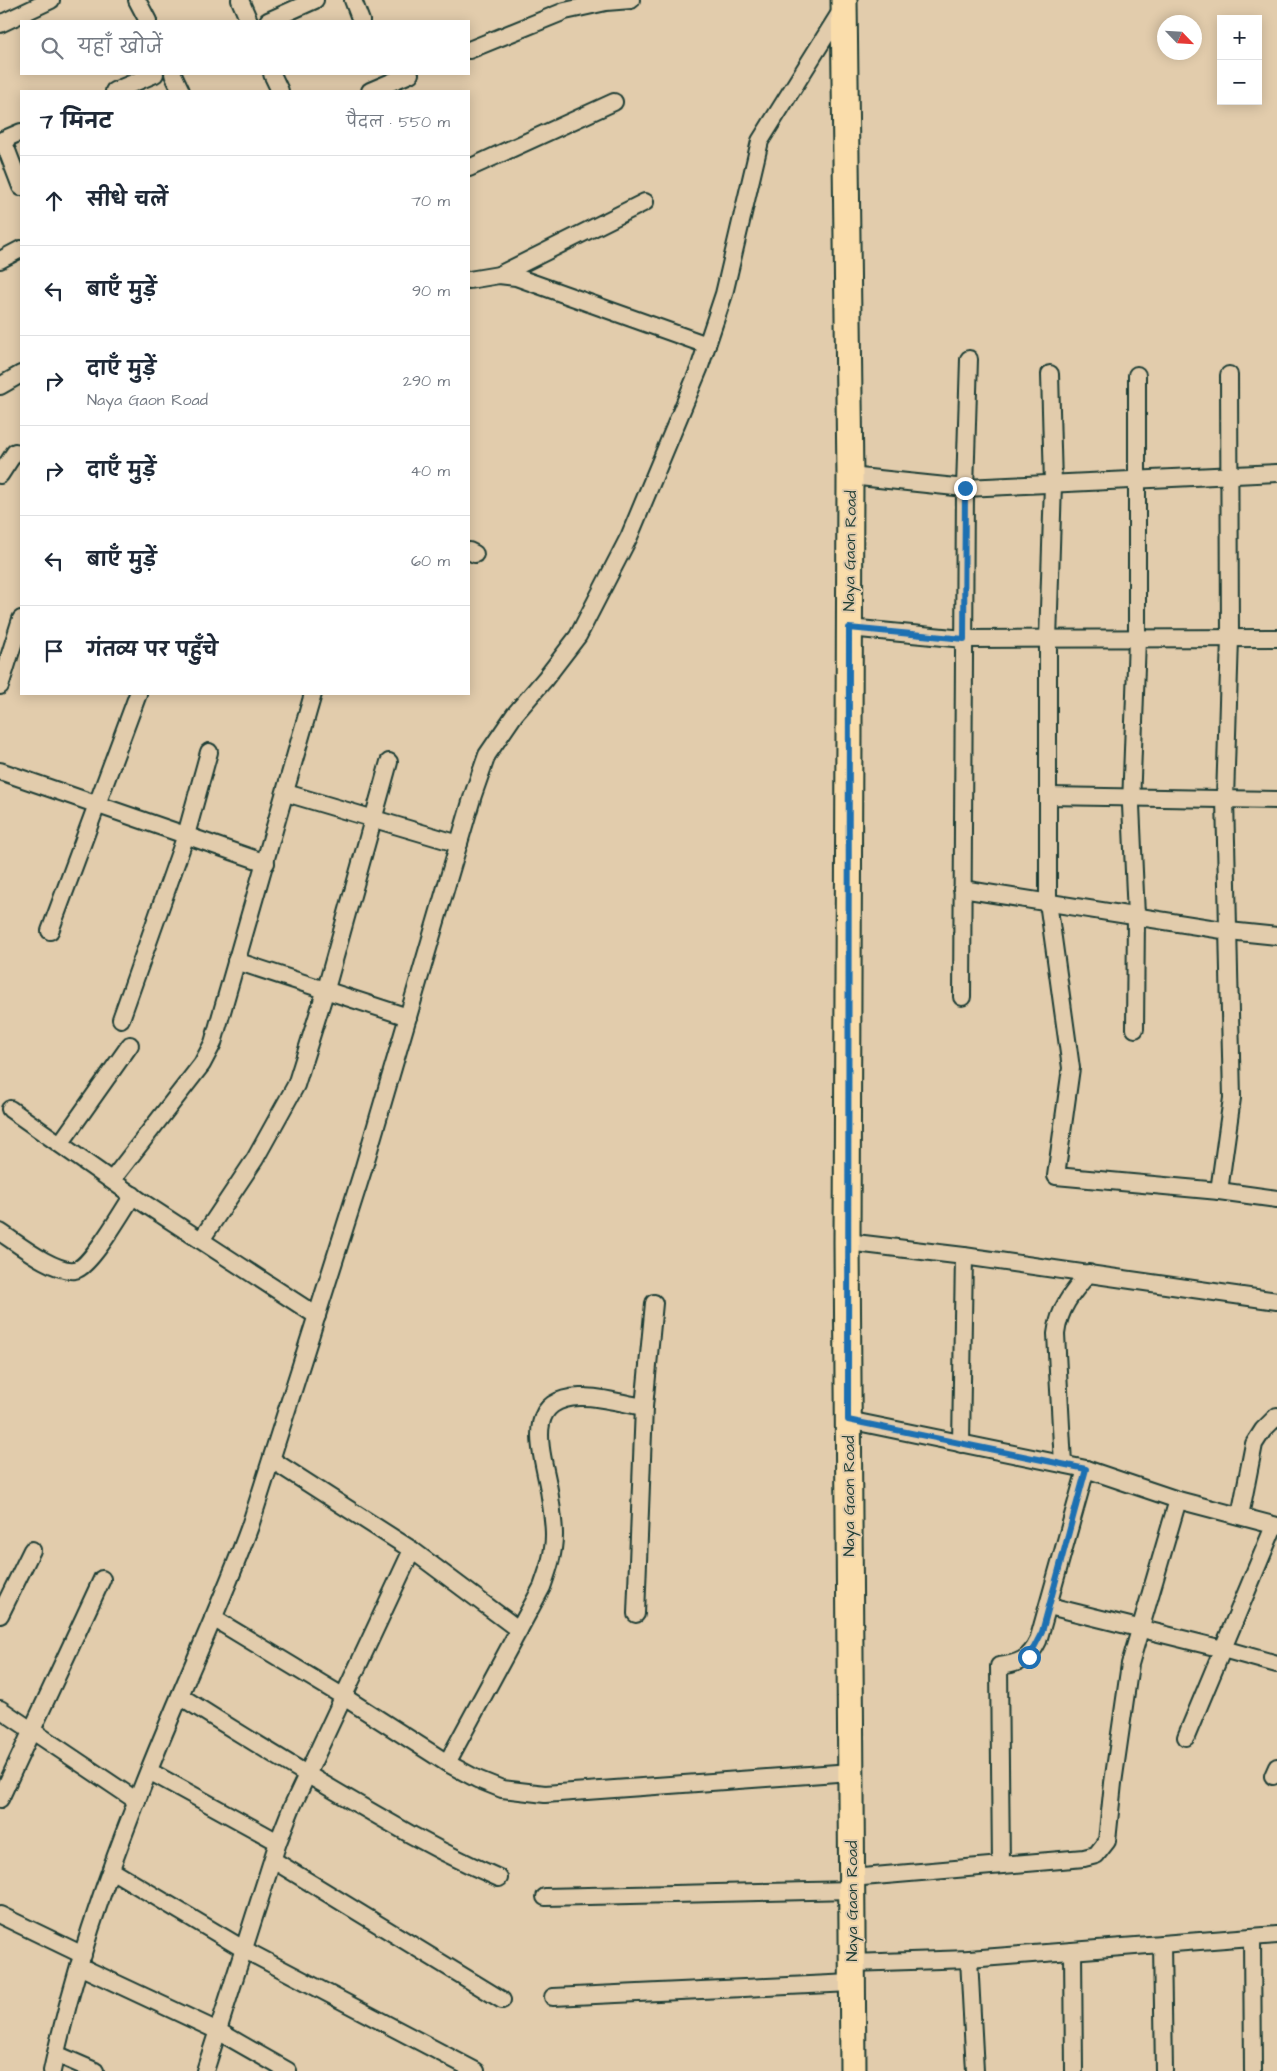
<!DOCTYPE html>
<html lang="hi">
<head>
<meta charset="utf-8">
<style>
  body { margin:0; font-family:"Architects Daughter","Playpen Sans Deva",sans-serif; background:#f2f2f3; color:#1f2937 }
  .controls { position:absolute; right:15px; top:15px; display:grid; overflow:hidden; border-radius:0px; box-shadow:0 2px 12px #0003 }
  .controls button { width:45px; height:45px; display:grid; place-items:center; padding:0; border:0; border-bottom:1px solid #e0e1e3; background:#fff; color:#1f2937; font:25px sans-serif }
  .compass { position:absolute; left:1157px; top:15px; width:45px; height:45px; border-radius:50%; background:#fff; box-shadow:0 2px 12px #0003; rotate:115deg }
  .stop { position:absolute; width:15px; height:15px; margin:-11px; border:4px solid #1f6fb2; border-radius:50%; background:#fff }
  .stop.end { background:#1f6fb2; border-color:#fff; box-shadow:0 1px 5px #0008 }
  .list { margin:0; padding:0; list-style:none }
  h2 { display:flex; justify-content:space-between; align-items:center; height:65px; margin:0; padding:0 20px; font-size:21px }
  h2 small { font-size:16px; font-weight:400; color:#747a83 }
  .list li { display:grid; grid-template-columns:32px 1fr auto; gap:15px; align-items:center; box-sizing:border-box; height:90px; padding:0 20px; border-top:1px solid #e0e1e3 }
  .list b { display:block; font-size:19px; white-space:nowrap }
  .list p { margin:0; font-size:16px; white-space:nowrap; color:#747a83 }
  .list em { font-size:16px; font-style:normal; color:#747a83 }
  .icon { flex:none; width:28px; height:28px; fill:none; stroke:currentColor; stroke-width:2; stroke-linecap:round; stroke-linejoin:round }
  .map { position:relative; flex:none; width:1277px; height:2071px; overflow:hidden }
  .search { position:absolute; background:#fff; box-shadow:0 2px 12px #0003; left:20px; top:20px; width:450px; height:55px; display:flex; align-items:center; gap:12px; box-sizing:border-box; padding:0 18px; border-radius:0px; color:#747a83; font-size:19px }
  .panel { position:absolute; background:#fff; box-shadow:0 2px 12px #0003; left:20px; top:90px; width:450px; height:605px; border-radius:0px }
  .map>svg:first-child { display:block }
</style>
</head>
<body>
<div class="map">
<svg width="1277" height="2071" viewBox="0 0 1277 2071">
  <rect width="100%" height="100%" fill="#e2ccac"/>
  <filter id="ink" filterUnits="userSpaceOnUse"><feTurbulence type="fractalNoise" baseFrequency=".02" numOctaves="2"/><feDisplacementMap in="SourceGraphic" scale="10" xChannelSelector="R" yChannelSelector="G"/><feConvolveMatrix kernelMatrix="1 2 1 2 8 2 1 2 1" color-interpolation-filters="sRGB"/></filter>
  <g filter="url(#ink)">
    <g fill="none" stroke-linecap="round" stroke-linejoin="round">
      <g stroke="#1f3d34" stroke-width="20">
        <g id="street">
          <path d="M137,0L148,21"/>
          <path d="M240,0L249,21"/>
          <path d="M353,0L361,21"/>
          <path d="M268,21L315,0"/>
          <path d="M0,24L51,0"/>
          <path d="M469,50L565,11L606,2L631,0"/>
          <path d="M173,74L181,91"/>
          <path d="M272,74L280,91"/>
          <path d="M114,91L155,74"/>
          <path d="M370,91L410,74"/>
          <path d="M3,140L21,187"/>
          <path d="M0,141L21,132"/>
          <path d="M469,168L614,102"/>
          <path d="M0,260L21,249"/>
          <path d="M499,275L645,202"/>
          <path d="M469,280L499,275L516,277L707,345"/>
          <path d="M1050,374L1053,484L1048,640V902L1071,1068L1056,1176L1219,1191L1277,1199"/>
          <path d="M0,386L21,374"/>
          <path d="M0,475L15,452"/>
          <path d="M850,476L965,488L1277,473"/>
          <path d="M469,551L475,554"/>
          <path d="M849,628L964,639L1277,638"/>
          <path d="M0,686L21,619"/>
          <path d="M0,771L266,863"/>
          <path d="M286,793L459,844"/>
          <path d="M1048,796L1277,800"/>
          <path d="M962,889L1229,931L1277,936"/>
          <path d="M50,931L138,694"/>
          <path d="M236,961L408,1017"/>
          <path d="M962,997L965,488L969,359"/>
          <path d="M121,1019L186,835L209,752"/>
          <path d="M1135,1029L1136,916L1131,805L1137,639V375"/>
          <path d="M10,1109L142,1202L317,1316"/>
          <path d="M60,1144L130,1045"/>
          <path d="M112,1180L202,1064L213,1043L313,694"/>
          <path d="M1219,1191L1232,1098L1225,799L1230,638L1229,375"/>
          <path d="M0,1232C17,1243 54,1273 75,1270C89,1269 124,1209 133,1195"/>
          <path d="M201,1240L255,1159L296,1085L326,989L389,762"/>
          <path d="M847,1242L964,1256L1277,1301"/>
          <path d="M848,1420L1086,1469L1178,1500L1277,1526"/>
          <path d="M961,1444L964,1256"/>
          <path d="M272,1460L412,1550L519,1630"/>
          <path d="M1063,1464L1056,1334C1059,1308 1072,1293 1089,1273"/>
          <path d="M1240,1516L1254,1444L1263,1430L1277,1416"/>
          <path d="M1049,1606L1223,1649L1277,1664"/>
          <path d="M636,1614L644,1407L654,1303"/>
          <path d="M0,1615L32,1550"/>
          <path d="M213,1618L344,1697L447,1763L477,1779L502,1789L545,1794L851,1772"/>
          <path d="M180,1696C246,1738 312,1778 380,1817C419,1840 457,1860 499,1878"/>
          <path d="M0,1709L137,1801"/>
          <path d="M1186,1737L1274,1526"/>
          <path d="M447,1763L542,1587C548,1570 554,1554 554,1535C554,1521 551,1504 549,1490C543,1454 521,1399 580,1397C600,1396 624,1404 644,1407"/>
          <path d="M149,1771L278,1842"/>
          <path d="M1273,1776L1277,1767"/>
          <path d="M0,1799L102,1579"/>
          <path d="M273,1860L502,2000"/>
          <path d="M1001,1865L999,1666C1018,1664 1030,1659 1038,1641L1086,1469"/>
          <path d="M111,1870L245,1950L476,2071"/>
          <path d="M851,1878L1084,1858L1096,1855L1107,1841L1113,1783L1130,1664L1178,1500"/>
          <path d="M545,1897L852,1890"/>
          <path d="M0,1915L83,1955"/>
          <path d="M1252,1937L1253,2071"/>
          <path d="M1162,1944L1164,2071"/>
          <path d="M1073,1951L1074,2071"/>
          <path d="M969,1959L975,2071"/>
          <path d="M852,1963L969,1959L1277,1935"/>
          <path d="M79,1966L218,2031L288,2071"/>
          <path d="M553,1997L852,1983"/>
          <path d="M56,2054L95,2071"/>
          <path d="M52,2071C78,1948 124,1828 173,1712C199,1650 227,1590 250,1526L363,1170L473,795L487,755L515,714L545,679L578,636L629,537L699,369L724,294L760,141L843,8"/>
          <path d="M205,2071L278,1842L291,1809L412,1550"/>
        </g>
      </g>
      <g stroke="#1f3d34" stroke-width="29">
        <path id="primary" d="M844,0L850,476L847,1242L853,2071"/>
      </g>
      <use href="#street" stroke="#e2ccac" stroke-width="16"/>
      <use href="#primary" stroke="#faddab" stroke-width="25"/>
    </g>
  </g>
  <g fill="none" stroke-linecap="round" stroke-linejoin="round" filter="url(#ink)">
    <path stroke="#1f6fb2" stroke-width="6" d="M965,488L964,639L849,628L848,1420L1086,1469L1042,1632L1029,1657"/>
  </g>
  <g text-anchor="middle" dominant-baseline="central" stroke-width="4" stroke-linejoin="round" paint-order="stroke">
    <g font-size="16" fill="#1f3d34" stroke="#e2ccac">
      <text transform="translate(850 551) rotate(-89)">Naya Gaon Road</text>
      <text transform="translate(849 1496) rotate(-90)">Naya Gaon Road</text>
      <text transform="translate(852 1901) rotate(-90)">Naya Gaon Road</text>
    </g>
  </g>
</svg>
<div class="controls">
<button>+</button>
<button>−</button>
</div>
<svg class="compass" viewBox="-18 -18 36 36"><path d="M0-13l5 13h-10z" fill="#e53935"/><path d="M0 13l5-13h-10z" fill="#747a83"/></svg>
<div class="stop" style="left:1029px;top:1657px"></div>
<div class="stop end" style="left:965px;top:488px"></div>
<div class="search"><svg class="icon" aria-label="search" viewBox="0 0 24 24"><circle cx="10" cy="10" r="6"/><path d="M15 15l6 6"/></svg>यहाँ खोजें</div>
<section class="panel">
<h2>7 मिनट<small>पैदल · 550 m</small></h2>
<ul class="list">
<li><svg class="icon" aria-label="ahead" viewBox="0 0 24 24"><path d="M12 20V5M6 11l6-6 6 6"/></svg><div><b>सीधे चलें</b></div><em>70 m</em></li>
<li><svg class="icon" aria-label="left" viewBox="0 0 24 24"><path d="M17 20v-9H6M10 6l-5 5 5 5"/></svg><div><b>बाएँ मुड़ें</b></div><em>90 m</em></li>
<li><svg class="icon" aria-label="right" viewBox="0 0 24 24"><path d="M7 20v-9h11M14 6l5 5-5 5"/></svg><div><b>दाएँ मुड़ें</b><p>Naya Gaon Road</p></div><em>290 m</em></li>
<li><svg class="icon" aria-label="right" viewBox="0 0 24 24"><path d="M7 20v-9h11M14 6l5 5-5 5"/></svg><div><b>दाएँ मुड़ें</b></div><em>40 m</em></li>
<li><svg class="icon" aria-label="left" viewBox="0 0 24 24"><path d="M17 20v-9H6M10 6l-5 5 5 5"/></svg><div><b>बाएँ मुड़ें</b></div><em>60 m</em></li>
<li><svg class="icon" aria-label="arrive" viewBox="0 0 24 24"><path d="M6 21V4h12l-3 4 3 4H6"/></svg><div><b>गंतव्य पर पहुँचे</b></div></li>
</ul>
</section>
</div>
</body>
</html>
